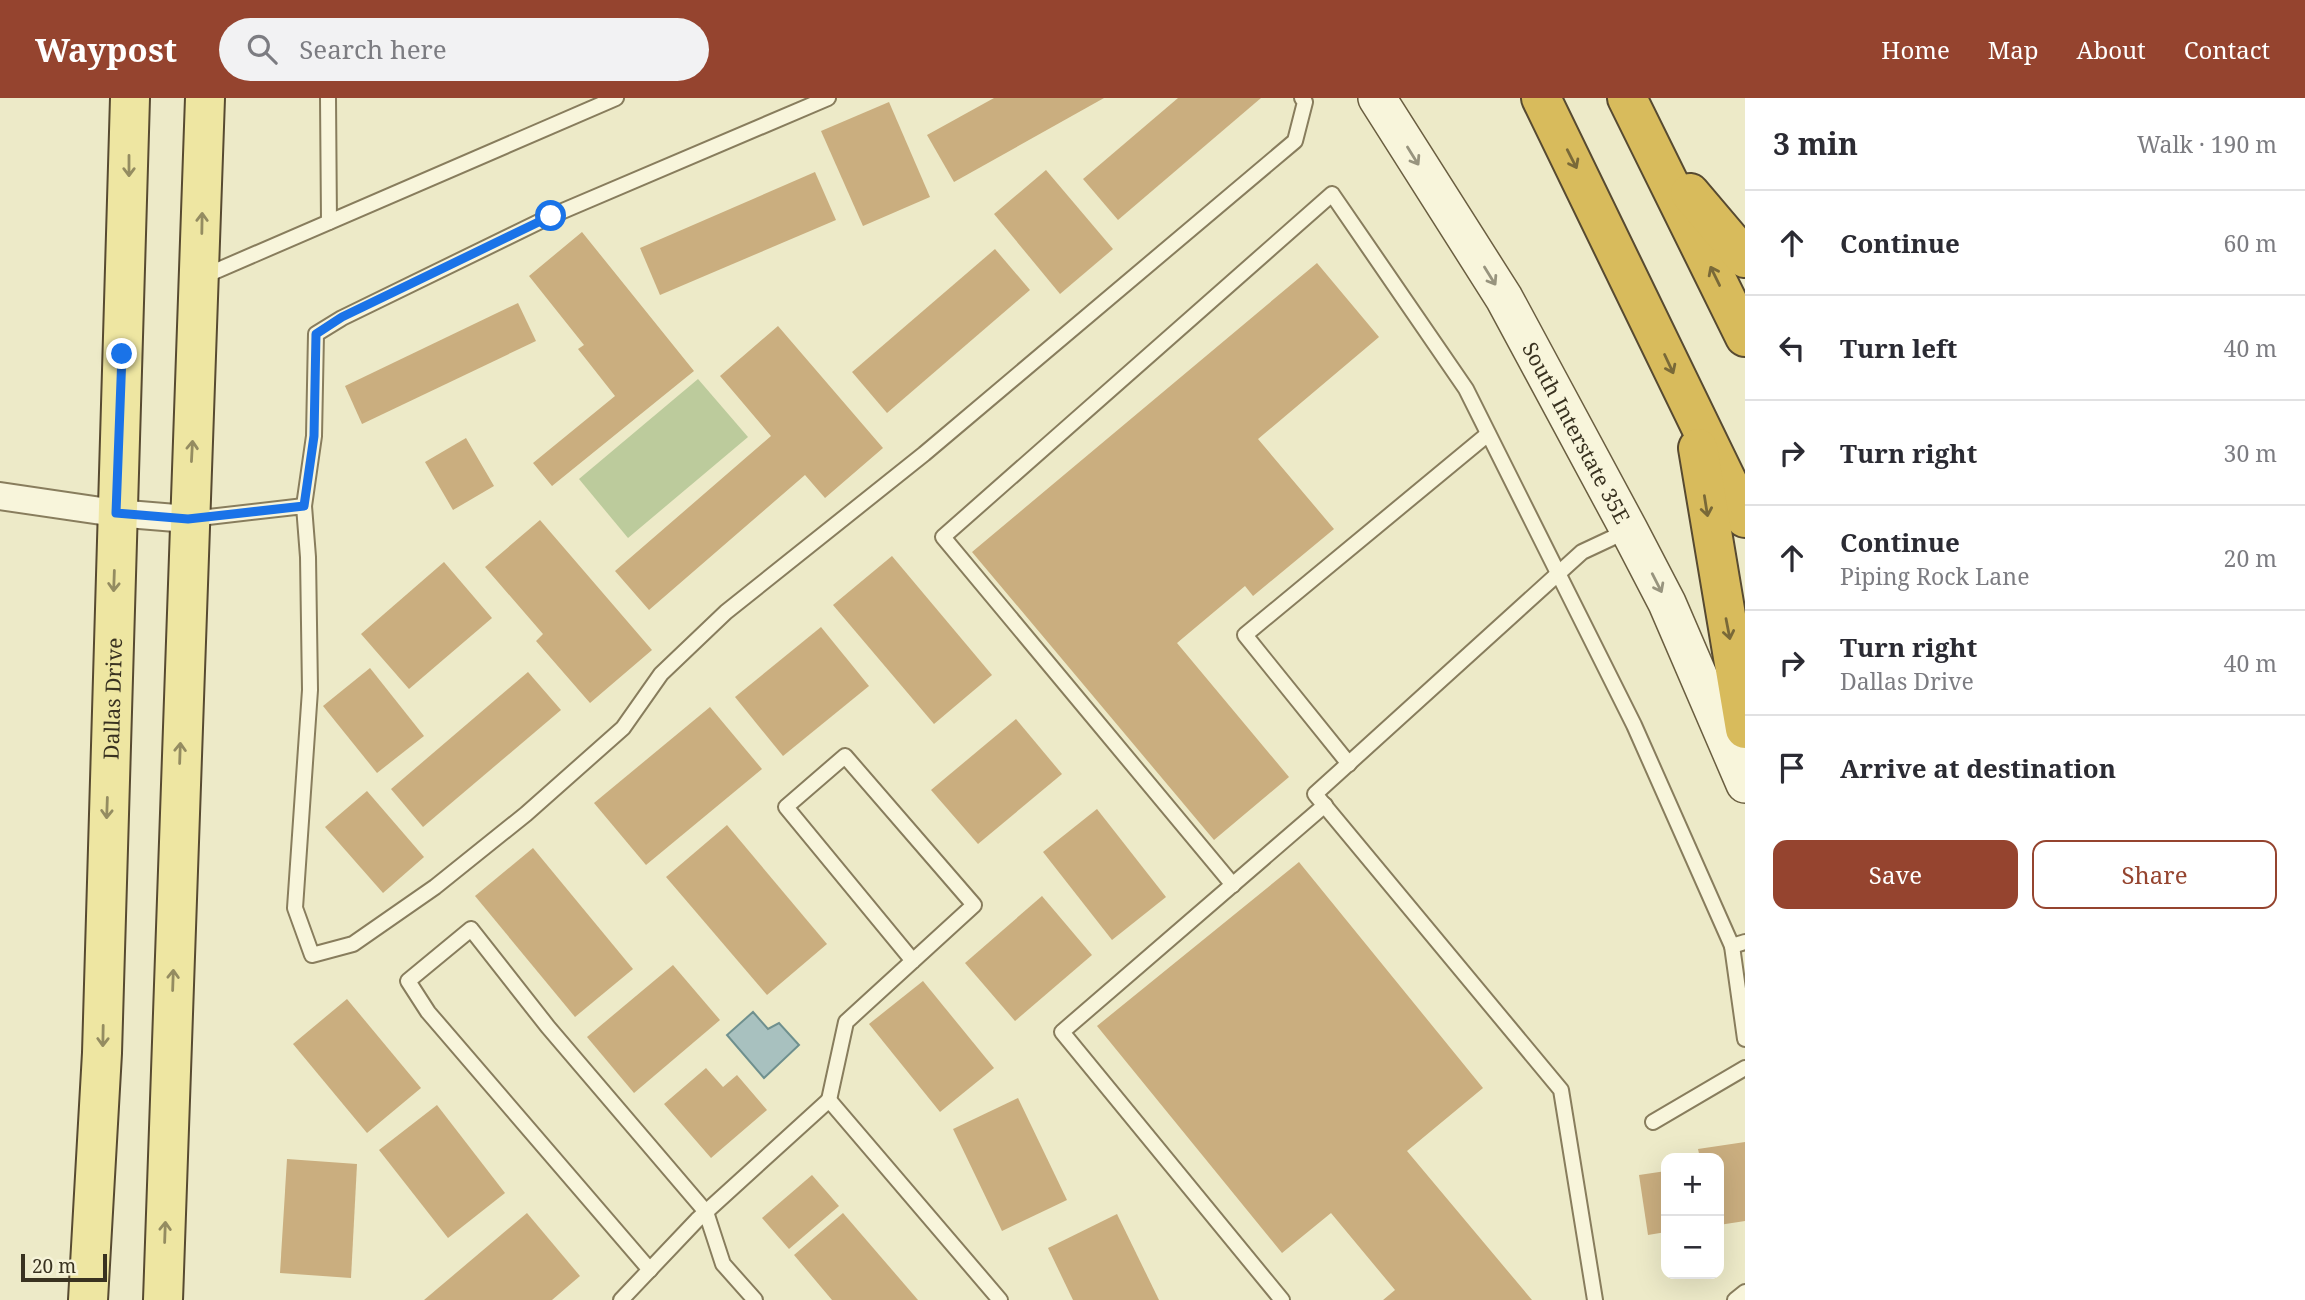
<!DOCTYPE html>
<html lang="en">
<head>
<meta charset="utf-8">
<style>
  body { margin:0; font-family:"Noto Serif",serif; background:#f2f2f3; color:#2b2b33 }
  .controls { position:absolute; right:21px; bottom:21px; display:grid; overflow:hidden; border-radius:14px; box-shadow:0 7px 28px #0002 }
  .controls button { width:63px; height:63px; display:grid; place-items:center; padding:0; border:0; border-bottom:2px solid #e1e1e2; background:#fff; color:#2b2b33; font:35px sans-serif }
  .scale { position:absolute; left:21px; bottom:18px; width:86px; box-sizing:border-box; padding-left:7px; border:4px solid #393220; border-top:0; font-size:19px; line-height:24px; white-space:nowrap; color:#393220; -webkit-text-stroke:5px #f5f2d7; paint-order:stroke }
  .stop { position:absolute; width:21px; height:21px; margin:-16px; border:5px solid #1a73e8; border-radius:50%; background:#fff }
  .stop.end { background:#1a73e8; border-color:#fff; box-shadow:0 2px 7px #0008 }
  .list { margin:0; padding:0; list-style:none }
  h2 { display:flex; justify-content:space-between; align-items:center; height:91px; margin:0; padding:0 28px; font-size:30px }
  h2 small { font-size:23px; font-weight:400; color:#7c7c81 }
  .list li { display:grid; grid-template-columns:46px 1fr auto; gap:21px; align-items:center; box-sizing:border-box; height:105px; padding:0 28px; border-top:2px solid #e1e1e2 }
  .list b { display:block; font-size:26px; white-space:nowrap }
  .list p { margin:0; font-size:23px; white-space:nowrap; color:#7c7c81 }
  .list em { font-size:23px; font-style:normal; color:#7c7c81 }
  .actions { display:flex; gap:14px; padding:21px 28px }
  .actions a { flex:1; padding:16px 0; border:2px solid #95442f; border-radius:14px; text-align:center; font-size:24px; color:#95442f }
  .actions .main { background:#95442f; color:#fff }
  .icon { flex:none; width:38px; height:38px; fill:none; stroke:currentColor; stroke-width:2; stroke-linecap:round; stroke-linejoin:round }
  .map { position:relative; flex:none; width:1745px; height:1202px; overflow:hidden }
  header { display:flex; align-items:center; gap:42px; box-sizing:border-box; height:98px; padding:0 35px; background:#95442f; color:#fff }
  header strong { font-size:33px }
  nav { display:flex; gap:38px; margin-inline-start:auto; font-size:24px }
  .search { width:490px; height:63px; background:#f2f2f3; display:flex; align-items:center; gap:18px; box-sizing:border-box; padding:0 24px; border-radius:38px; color:#7c7c81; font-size:26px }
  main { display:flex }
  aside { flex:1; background:#fff }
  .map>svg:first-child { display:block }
</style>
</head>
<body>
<header>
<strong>Waypost</strong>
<div class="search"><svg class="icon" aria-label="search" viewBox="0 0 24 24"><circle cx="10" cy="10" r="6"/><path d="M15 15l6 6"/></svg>Search here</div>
<nav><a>Home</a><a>Map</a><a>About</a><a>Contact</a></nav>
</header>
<main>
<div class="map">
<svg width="1745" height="1202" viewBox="0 0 1745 1202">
  <rect width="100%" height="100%" fill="#edeac8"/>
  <path fill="#bccb9c" d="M698,281L748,339L628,440L579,381Z"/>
  <path fill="#a8c1bf" stroke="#6f908e" stroke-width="2" d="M753,914L768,931L779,925L799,947L764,980L727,937Z"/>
  <g fill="#caae7f">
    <path d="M994,0H1104L954,84L927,37Z"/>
    <path d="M1178,0H1261L1118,122L1083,81Z"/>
    <path d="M889,4L930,99L863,128L821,33Z"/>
    <path d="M1046,72L1113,151L1060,196L994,116Z"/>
    <path d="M815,74L836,122L660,197L640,150Z"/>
    <path d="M582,134L694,273L552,388L533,365L615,298L578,251L584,247L529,178Z"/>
    <path d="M995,151L1030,192L887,315L852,274Z"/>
    <path d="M1317,165L1379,239L1258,341L1334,431L1253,498L1245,488L1177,545L1289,679L1214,742L972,454Z"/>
    <path d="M518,205L536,243L362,326L345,288Z"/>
    <path d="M778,228L883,350L825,400L805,377L649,512L615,473L771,338L720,278Z"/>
    <path d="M466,340L494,388L453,412L425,364Z"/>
    <path d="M540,422L652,552L590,605L536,543L543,536L485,469Z"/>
    <path d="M892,458L992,577L934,626L833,507Z"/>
    <path d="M444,464L492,520L409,591L361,536Z"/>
    <path d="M821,529L869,588L783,658L735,599Z"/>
    <path d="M370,570L424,638L377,675L323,608Z"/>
    <path d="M528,574L561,612L423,729L391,691Z"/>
    <path d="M710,609L762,671L646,767L594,705Z"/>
    <path d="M1016,621L1062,676L978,746L931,692Z"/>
    <path d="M367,693L424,759L383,795L325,729Z"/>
    <path d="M1097,711L1166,799L1112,842L1043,754Z"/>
    <path d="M727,727L827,846L767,897L666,779Z"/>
    <path d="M533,750L633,871L575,919L475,798Z"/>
    <path d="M1299,764L1483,990L1407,1053L1532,1202H1383L1395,1192L1331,1115L1282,1155L1097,928Z"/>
    <path d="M1042,798L1092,857L1015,923L965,865Z"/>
    <path d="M673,867L720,922L634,995L587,939Z"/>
    <path d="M923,883L994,970L940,1014L869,926Z"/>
    <path d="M347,901L421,990L367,1035L293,946Z"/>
    <path d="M706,970L723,989L737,977L767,1012L711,1060L664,1006Z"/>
    <path d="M1018,1000L1067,1102L1002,1133L953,1031Z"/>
    <path d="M437,1007L505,1095L448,1140L379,1052Z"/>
    <path d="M1745,1044V1123L1719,1127V1060H1700L1698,1051Z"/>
    <path d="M287,1061L357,1066L351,1180L280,1175Z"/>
    <path d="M1666,1073V1134L1648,1137L1639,1077Z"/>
    <path d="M812,1077L839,1108L789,1151L762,1120Z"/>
    <path d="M527,1115L580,1178L552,1202H424Z"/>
    <path d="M843,1115L918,1202H832L794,1157Z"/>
    <path d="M1117,1116L1159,1202H1073L1048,1150Z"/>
  </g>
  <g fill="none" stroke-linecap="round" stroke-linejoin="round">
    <g stroke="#887d5d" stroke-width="18">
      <g id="lane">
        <path d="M328,0L329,124"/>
        <path d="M202,179L616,0"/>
        <path d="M304,408L314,338L316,236L342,220L551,118L828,0"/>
        <path d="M191,421L304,408L308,459L310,592L295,810L312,857L353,846L435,789L526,716L623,630L661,576L726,514L924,356L1295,43L1305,4L1302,0"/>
        <path d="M1349,666L1245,537L1488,336"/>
        <path d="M1233,787L943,439L1332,96L1466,291L1634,627L1732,848"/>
        <path d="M1745,844L1732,848L1745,941"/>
        <path d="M829,1002L846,924L974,807L845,658L786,709L913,863"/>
        <path d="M1653,1024L1745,970"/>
        <path d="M650,1172L428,914L408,883L471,831L548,929L706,1114L723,1166L755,1202"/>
        <path d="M621,1202L697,1122L829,1002L1000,1202"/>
        <path d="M1282,1202L1062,934L1325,707"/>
        <path d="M1595,1202L1561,992L1315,696L1582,454L1629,432"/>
        <path d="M1735,1202L1745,1194"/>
      </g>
    </g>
    <g stroke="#887d5d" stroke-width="30">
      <path id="street" d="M0,398L115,415L188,421"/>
    </g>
    <g stroke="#6a5e40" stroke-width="40">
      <g id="secondary">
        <path id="s1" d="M1377,0L1504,200L1629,432L1667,505L1745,686"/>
      </g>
    </g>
    <g stroke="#574a31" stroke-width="42">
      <g id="primary">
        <path id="s2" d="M88,1202L102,955L130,0"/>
        <path d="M163,1202L205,0"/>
      </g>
    </g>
    <g stroke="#574a31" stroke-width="42">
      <g id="highway">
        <path d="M1541,0L1745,420"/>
        <path d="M1627,0L1745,239"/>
        <path d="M1690,95L1745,160"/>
        <path d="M1698,350L1745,631"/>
      </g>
    </g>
    <use href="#lane" stroke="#f8f5db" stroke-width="14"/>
    <use href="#street" stroke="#f8f5db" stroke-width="26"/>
    <use href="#secondary" stroke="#f8f5db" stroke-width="37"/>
    <use href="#primary" stroke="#eee6a2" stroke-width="38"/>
    <use href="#highway" stroke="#d8bb5c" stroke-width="38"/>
  </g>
  <defs><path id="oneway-shaft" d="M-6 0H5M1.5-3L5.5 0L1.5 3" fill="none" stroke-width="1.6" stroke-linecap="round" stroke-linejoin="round" transform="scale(1.75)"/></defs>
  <g stroke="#98947e">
    <use href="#oneway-shaft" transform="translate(1413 58) rotate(58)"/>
    <use href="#oneway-shaft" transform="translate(1490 178) rotate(58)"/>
    <use href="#oneway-shaft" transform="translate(1657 485) rotate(63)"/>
  </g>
  <g stroke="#796938">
    <use href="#oneway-shaft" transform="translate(1572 61) rotate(63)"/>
    <use href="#oneway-shaft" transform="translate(1715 178) rotate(-116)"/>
    <use href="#oneway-shaft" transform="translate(1669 266) rotate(65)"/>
    <use href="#oneway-shaft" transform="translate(1706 408) rotate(81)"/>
    <use href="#oneway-shaft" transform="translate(1728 531) rotate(79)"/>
  </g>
  <g stroke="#948c61">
    <use href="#oneway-shaft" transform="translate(129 68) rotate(90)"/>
    <use href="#oneway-shaft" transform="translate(202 125) rotate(-89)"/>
    <use href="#oneway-shaft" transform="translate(192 353) rotate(-87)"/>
    <use href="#oneway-shaft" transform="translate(114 483) rotate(92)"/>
    <use href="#oneway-shaft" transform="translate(180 655) rotate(-88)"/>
    <use href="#oneway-shaft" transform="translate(107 710) rotate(92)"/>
    <use href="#oneway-shaft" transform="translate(173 882) rotate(-88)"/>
    <use href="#oneway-shaft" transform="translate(103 938) rotate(91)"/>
    <use href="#oneway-shaft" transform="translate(165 1134) rotate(-88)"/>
  </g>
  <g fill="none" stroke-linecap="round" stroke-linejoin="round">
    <path stroke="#1a73e8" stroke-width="9" d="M122,256L116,415L188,421L304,408L314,338L316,236L342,219L551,118"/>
  </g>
  <g text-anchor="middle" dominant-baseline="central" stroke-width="7" stroke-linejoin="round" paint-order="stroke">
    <g font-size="21" fill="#393220" stroke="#f5f2d7">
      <text stroke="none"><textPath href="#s1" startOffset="390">South Interstate 35E</textPath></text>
      <text stroke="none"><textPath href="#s2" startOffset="602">Dallas Drive</textPath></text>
    </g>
  </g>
</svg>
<div class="controls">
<button>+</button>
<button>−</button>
</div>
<div class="scale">20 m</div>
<div class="stop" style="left:551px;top:118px"></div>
<div class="stop end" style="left:122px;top:256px"></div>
</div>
<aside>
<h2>3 min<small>Walk · 190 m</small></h2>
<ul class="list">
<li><svg class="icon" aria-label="ahead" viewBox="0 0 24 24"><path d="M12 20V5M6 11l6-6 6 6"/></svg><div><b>Continue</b></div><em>60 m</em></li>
<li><svg class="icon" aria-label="left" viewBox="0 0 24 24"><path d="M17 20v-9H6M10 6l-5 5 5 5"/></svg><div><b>Turn left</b></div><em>40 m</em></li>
<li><svg class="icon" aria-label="right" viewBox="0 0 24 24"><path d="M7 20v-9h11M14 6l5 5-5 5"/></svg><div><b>Turn right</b></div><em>30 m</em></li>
<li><svg class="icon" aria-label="ahead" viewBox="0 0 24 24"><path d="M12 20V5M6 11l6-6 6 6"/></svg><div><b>Continue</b><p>Piping Rock Lane</p></div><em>20 m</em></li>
<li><svg class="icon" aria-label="right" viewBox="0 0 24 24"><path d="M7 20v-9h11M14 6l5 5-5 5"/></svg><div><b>Turn right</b><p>Dallas Drive</p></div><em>40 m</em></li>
<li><svg class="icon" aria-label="arrive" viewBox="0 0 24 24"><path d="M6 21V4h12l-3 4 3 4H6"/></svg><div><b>Arrive at destination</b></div></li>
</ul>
<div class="actions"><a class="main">Save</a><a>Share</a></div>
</aside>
</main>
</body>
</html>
